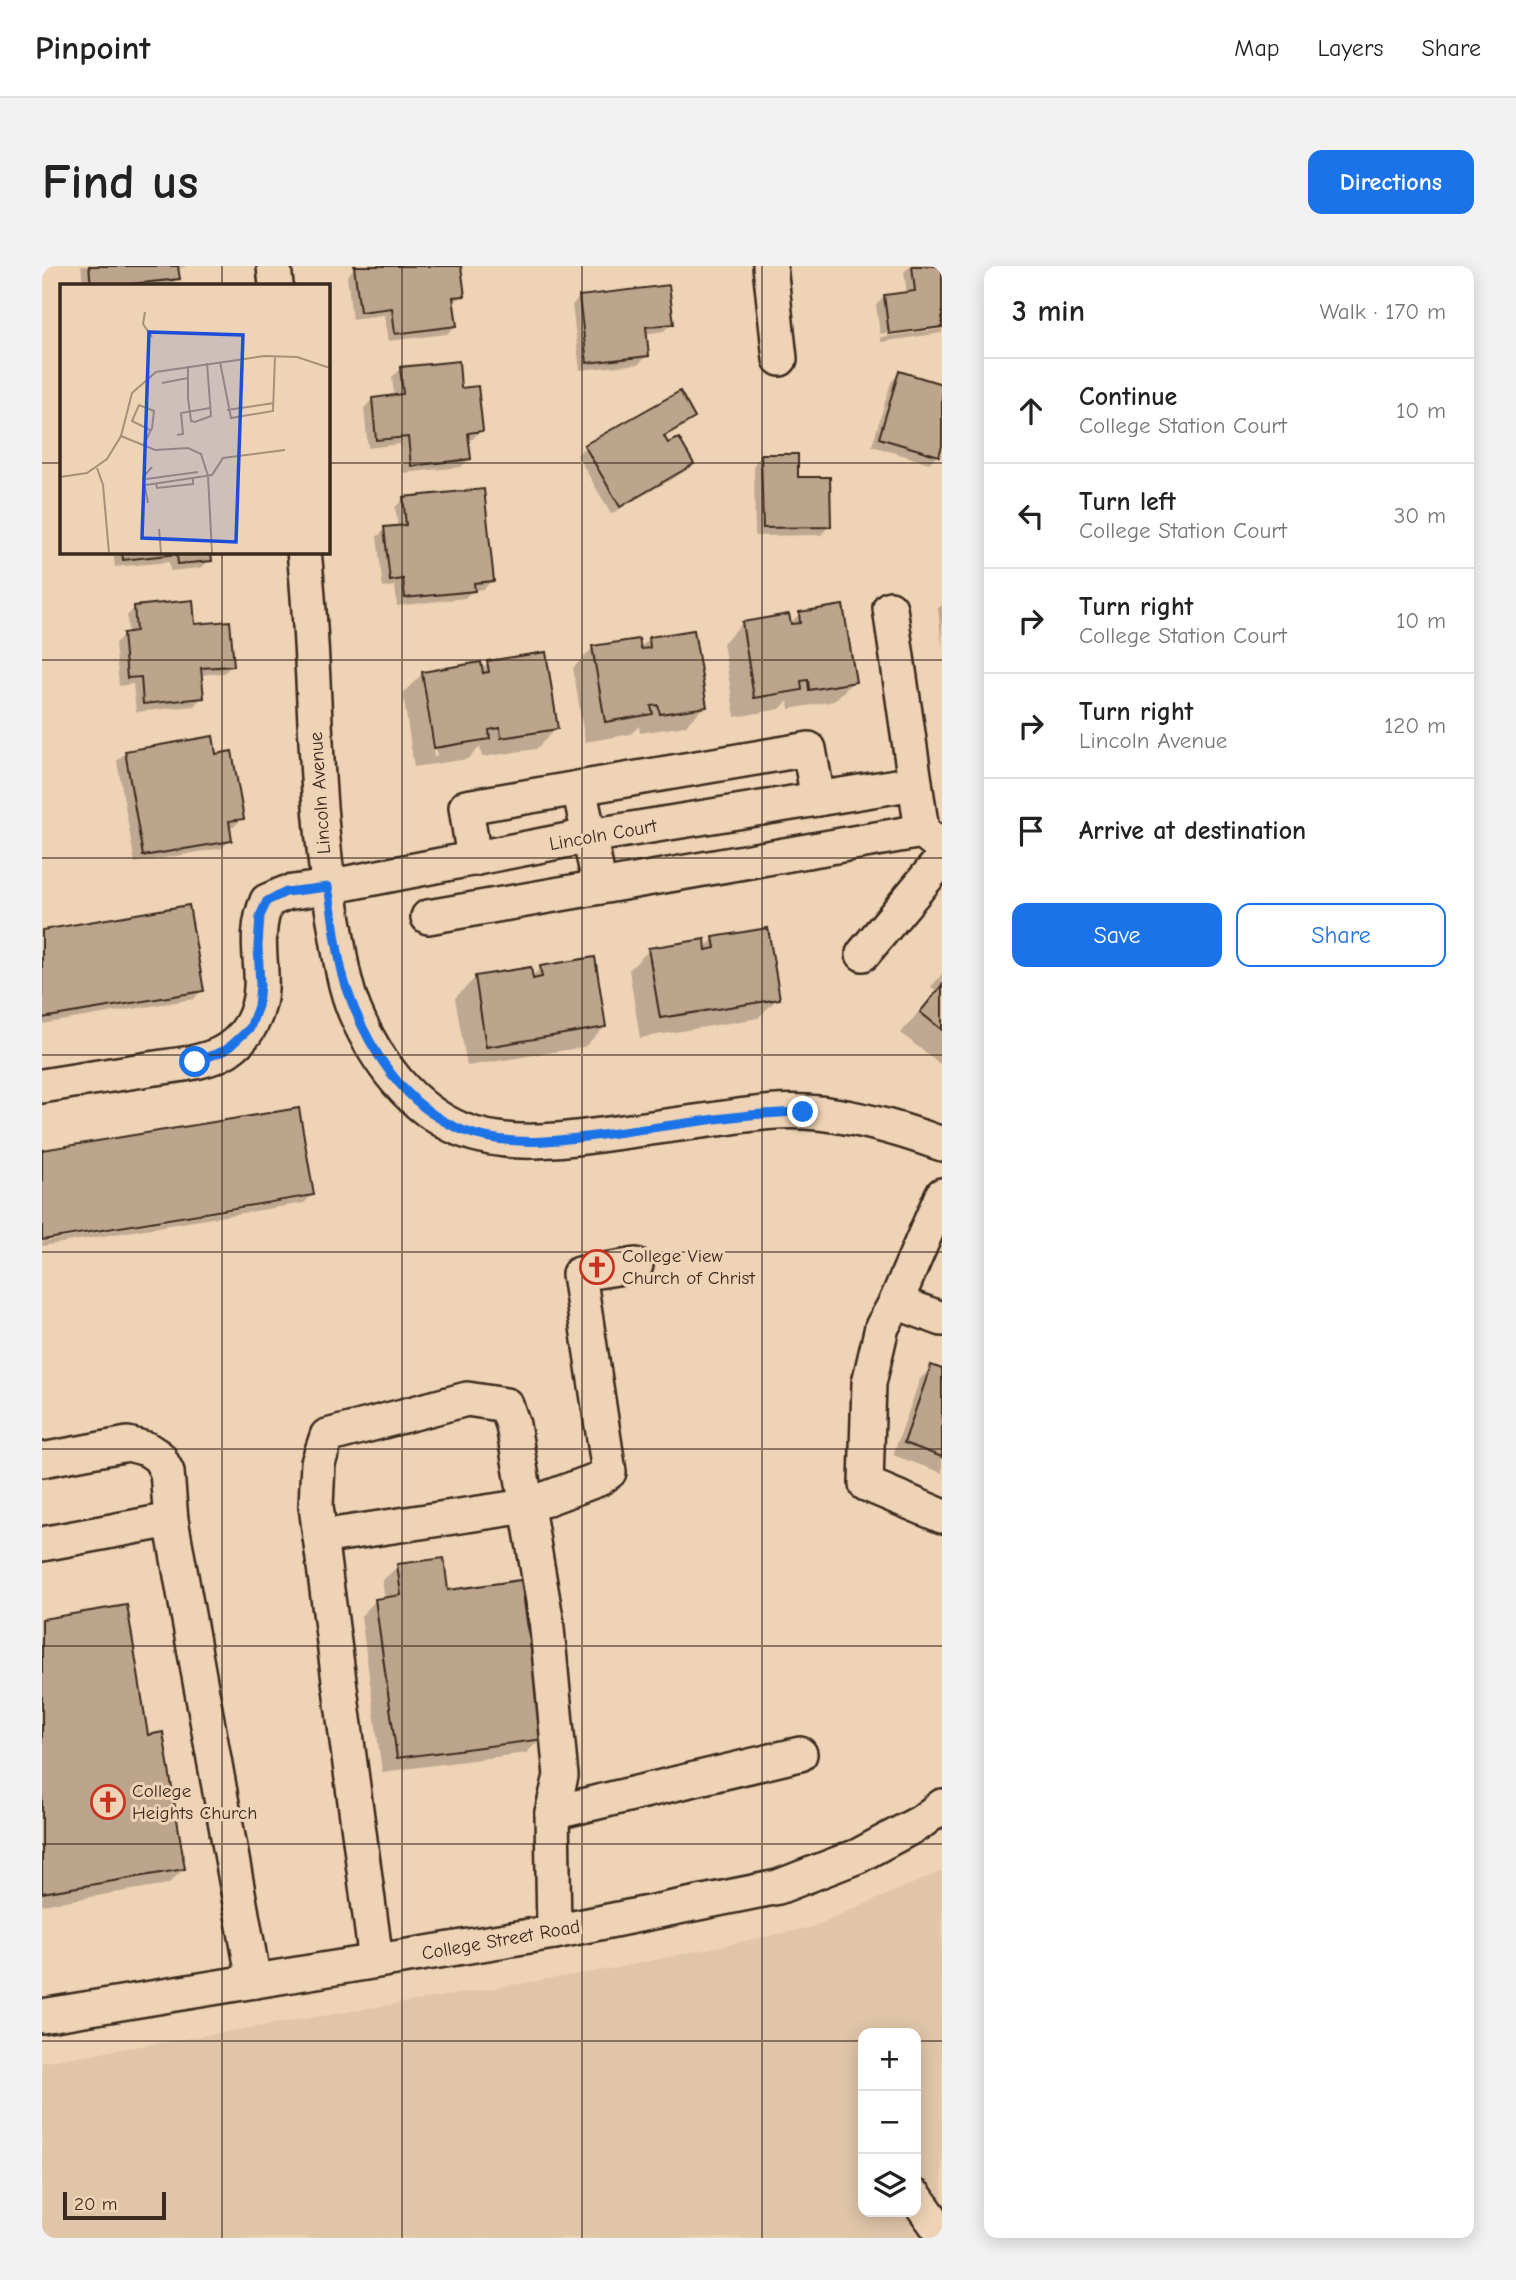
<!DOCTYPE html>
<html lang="en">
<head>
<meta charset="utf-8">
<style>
  body { margin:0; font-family:"Comic Neue",sans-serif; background:#f2f2f2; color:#222 }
  .controls { position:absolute; right:21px; bottom:21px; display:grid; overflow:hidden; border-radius:14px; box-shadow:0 4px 18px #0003 }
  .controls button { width:63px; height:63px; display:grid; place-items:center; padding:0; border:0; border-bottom:2px solid #e0e0e0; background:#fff; color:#222; font:35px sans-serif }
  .scale { position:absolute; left:21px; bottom:18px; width:103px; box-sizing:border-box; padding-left:7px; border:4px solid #3b2a1e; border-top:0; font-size:19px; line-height:24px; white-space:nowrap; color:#3b2a1e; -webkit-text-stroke:5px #efd3b6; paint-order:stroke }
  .stop { position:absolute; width:21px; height:21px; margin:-16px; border:5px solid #1a73e8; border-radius:50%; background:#fff }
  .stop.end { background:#1a73e8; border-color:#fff; box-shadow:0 2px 7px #0008 }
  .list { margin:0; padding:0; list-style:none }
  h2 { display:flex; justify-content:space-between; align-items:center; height:91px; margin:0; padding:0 28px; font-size:30px }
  h2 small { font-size:23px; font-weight:400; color:#767676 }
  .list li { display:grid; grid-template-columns:46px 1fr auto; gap:21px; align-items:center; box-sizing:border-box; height:105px; padding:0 28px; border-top:2px solid #e0e0e0 }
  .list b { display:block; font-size:26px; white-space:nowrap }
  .list p { margin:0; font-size:23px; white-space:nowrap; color:#767676 }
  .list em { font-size:23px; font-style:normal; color:#767676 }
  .actions { display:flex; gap:14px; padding:21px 28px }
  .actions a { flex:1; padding:16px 0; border:2px solid #1a73e8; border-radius:14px; text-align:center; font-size:24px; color:#1a73e8 }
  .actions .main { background:#1a73e8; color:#fff }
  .icon { flex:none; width:38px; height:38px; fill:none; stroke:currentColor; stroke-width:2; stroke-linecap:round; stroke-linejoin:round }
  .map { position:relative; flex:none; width:900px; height:1972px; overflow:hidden; border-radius:14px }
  header { display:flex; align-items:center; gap:42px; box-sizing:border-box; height:98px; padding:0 35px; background:#fff; border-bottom:2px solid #e0e0e0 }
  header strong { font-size:33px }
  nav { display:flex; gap:38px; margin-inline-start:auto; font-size:24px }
  .intro { display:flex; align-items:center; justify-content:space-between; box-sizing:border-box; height:168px; padding:0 42px }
  h1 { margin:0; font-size:49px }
  .button { padding:18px 32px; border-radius:14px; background:#1a73e8; color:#fff; font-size:24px; font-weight:700 }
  main { display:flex; gap:42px; padding:0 42px }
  aside { flex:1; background:#fff; border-radius:14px; box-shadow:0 4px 18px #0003 }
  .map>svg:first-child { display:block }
</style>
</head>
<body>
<header>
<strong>Pinpoint</strong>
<nav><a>Map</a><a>Layers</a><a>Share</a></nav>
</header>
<div class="intro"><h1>Find us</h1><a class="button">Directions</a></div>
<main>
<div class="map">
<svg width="900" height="1972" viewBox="0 0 900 1972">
  <rect width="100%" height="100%" fill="#efd3b6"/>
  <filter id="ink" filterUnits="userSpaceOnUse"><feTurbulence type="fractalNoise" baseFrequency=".0143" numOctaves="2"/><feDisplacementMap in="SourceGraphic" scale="14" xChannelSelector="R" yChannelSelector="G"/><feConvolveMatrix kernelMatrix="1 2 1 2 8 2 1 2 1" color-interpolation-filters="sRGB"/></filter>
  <g filter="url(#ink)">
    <path fill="#e0c5a9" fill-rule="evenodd" d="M900,1605V1972H0V1796L574,1702L770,1661ZM821,1767H874V1946H821Z"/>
    <g fill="#0003" fill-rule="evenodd">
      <path d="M39,0H145L135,3L136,12L129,19H41Z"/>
      <path d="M323,0H417L421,29L410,38L413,60L405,68L346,75L342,49L310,53L305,10L313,1Z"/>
      <path d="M868,0H900V59L838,68L834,39L842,31L865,28L862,6Z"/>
      <path d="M538,31L630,57L622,65L603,68L605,89L597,98L538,104L530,39Z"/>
      <path d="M900,63V67L839,76V71Z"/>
      <path d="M359,103L418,124L439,164L431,173H425L427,193L419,201L361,207L358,178L326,182L322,142L331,133L352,131L350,111Z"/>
      <path d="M857,107L900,120V174L896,189L887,197L830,180L849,116Z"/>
      <path d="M651,152L643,160L621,172L626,180L650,198L642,206L569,248L535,189L543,181Z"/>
      <path d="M720,190L754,213L787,260L779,269L713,270L712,198Z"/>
      <path d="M362,233L450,314L442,323L431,324L423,332L355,340L353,320L341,322L335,271L343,263L356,261L353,241Z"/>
      <path d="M71,285H167L168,294L159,302L128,305L127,296L73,301Z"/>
      <path d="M900,339V382L896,342Z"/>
      <path d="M93,341L152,360L190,399L182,407L158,409L160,431L152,440L94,446L91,418L77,420L73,377L82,369L86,368L85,350Z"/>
      <path d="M758,348L812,415L792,435L747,443L746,435L738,443L693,451L681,377L701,357L747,358Z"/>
      <path d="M608,372L663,440L643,460L598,467L597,460L589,468L543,476L531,402L551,382L597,383Z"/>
      <path d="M446,397L514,463L494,483L440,491L438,481L426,493L372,501L361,427L381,407L439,404ZM381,421H384L395,490L392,491Z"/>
      <path d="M83,487L173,490L200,552L192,561L186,562L188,574L180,582L93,597L75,495Z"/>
      <path d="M0,666L160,724L152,733L0,758Z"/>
      <path d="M672,673L736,732L716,752L598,772L587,704L607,684L662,682Z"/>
      <path d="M499,702L563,761L542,781L425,800L413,732L433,712L489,711Z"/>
      <path d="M900,708V795L897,798L859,767L894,725L889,721Z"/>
      <path d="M0,886L270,929L262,937L0,980V976L263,932V929L0,972Z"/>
      <path d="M890,1101L900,1105V1207L851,1189L878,1113Z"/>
      <path d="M356,1300L404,1326L500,1472L484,1487L340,1506L319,1350L334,1334L343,1333L340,1315Z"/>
      <path d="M0,1355L105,1471L142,1603L126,1618L0,1639Z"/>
    </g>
    <g fill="#bda48c" stroke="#3b2a1e" stroke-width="2">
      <path d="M47,0H136L138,13L79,19H49Z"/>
      <path d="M312,0H419L423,30L411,31L415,60L353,68L350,42L318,46Z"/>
      <path d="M870,0H900V61L847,68L842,29L873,25Z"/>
      <path d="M627,19L632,58L604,61L607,90L545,97L537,30Z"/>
      <path d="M417,95L419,122L436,120L441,165L426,167L429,193L369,200L366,171L334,174L330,132L361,128L358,101Z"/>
      <path d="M857,105L900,118V180L897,190L837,172Z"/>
      <path d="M638,125L653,152L622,170L626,177L637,172L652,198L578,241L542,179Z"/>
      <path d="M719,188H756V211H788L789,261L721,262Z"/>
      <path d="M442,223L452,315L432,317L433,325L363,332L361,313L348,315L342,261L364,259L361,231Z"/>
      <path d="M80,285H169L170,295L136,298L135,288L81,294Z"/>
      <path d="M151,334L153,358L188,355L192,400L159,402L162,432L101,438L99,411L85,412L81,367L94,365L92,340Z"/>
      <path d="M801,339L814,416L767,424L766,414L759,415L760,424L712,432L700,356L747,348L749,358L758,357L757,346Z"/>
      <path d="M652,364L665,441L618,448L616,439L609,440L611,448L563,456L550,380L597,373L599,383L608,382L607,371Z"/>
      <path d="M504,386L516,463L459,472L458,462L447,464L448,473L392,482L380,406L439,396L441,407L447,406L445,395Z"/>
      <path d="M171,470L174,488L190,485L202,553L187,555L190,575L101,590L83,485Z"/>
      <path d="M147,639L162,725L0,752V664Z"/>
      <path d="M726,662L738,733L618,752L606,682L663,673L664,684L673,682L671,671Z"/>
      <path d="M553,691L564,761L444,781L433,710L489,701L491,713L500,711L498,700Z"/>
      <path d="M900,719V764L878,746Z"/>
      <path d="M257,842L272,929L0,974V884Z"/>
      <path d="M889,1099L900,1103V1191L862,1177Z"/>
      <path d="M402,1292L406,1324L479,1314L502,1473L355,1492L333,1333L359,1329L355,1298Z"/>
      <path d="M85,1339L106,1469L121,1466L143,1603L0,1627V1353Z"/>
    </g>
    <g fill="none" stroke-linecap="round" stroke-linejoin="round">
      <g stroke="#3b2a1e" stroke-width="38">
        <g id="minor">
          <path d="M232,0L234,19"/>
          <path d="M728,0L738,93"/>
          <path d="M262,285C275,406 270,528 291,648C297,681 300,715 313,746C334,795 369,843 420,864C463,881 514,875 558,869C597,864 636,858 675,853C705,849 734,844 764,846C811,849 856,862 900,878"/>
          <path d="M848,342L880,565L900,581"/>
          <path d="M537,522L558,621"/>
          <path d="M432,593L424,541L767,483L776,533"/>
          <path d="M386,651L880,565"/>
          <path d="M821,688L900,593"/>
          <path d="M0,820C36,814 71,809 107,803C131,799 163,798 185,784C200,774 211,759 216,741C226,706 208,675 225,635L244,627L286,621L547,570L873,517"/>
          <path d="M900,929L854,1036L840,1061L827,1117L824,1218L900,1250"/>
          <path d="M854,1036L900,1053"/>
          <path d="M0,1194L86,1178L105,1183L117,1191L125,1206L129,1254L212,1715"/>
          <path d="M278,1271L484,1240L557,1213L567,1206L537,1008L594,999"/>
          <path d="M0,1278L129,1254"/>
          <path d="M510,1547L758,1488"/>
          <path d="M334,1695L274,1240L276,1197L285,1170L425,1133L464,1139L471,1159L504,1352L519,1510L510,1547L512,1666"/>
          <path d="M0,1750L512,1666L736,1621L816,1590L879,1556L900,1540"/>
          <path d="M874,1931L900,1967"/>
        </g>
      </g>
      <use href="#minor" stroke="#efd3b6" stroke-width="33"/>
    </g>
  </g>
  <g fill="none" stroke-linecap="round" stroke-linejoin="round" filter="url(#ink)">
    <path stroke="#1a73e8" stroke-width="9" d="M153,796L184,784L208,762L216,740L218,719L216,680L218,650L225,635L244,626L286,621C292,653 294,690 304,720C323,778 361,840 420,864C473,885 534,872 588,865C646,857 703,847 761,846"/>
  </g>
  <path fill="none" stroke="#3b2a1e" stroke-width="2" stroke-opacity="0.55" d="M180,0V19M360,0V1972M540,0V1972M720,0V1972M0,197H19M285,197H900M180,285V1972M0,394H900M0,592H900M0,789H900M0,986H900M0,1183H900M0,1380H900M0,1578H900M0,1775H821M874,1775H900"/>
  <defs>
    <g id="church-ring" transform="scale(1.75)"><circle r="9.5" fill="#efd3b6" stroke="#c8321e" stroke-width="1.5"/><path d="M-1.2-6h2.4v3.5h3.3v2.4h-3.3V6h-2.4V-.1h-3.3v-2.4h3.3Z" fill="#c8321e"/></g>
  </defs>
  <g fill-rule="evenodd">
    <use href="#church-ring" x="555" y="1001"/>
    <use href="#church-ring" x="66" y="1536"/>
  </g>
  <g text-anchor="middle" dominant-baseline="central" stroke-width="6" stroke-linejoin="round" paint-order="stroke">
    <g font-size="19" fill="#3b2a1e" stroke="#efd3b6">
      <text transform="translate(278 527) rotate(-94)">Lincoln Avenue</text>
      <text transform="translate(561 569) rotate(-10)">Lincoln Court</text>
      <text transform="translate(459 1674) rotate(-10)">College Street Road</text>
    </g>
    <g font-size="19" fill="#3b2a1e" stroke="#efd3b6" text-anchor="start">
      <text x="580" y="990">College View<tspan x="580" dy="22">Church of Christ</tspan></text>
      <text x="90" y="1525">College<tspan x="90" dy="22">Heights Church</tspan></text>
    </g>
  </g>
  <g transform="translate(18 18)">
    <rect width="270" height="270" fill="#efd3b6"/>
    <path fill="none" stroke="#a78f79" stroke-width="2" d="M85,28L83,40L92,53M160,78L171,134L213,127L215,72M128,82V114L131,137L135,138L151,132L147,79M102,99L128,94M167,126L214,119M117,151L123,150L121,129L150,124M61,152L95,166L128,164L141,170L148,192L152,269M83,162L92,144L94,127L79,121L72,137L90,146M37,184L43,201L49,269M0,193L27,189L47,175L61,152L72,109L96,88L204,72L237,73L270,84M86,195L138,188M96,199L97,204L133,200V195M86,201L152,191L163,174L225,166M88,219L83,193L92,183M99,245L101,269"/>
    <path fill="#1d4ed8" fill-opacity="0.15" stroke="#1d4ed8" stroke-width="3.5" d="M89,48L183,51L176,258L82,254Z"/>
    <rect width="270" height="270" fill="none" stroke="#3b2a1e" stroke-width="3.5"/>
  </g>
</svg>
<div class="controls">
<button>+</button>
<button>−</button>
<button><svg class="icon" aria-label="layers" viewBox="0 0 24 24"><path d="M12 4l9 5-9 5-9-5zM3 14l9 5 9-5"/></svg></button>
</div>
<div class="scale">20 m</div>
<div class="stop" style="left:153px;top:796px"></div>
<div class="stop end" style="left:761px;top:846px"></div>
</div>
<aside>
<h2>3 min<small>Walk · 170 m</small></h2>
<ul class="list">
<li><svg class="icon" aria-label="ahead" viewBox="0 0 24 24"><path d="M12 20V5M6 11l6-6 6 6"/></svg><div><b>Continue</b><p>College Station Court</p></div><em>10 m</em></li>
<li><svg class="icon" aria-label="left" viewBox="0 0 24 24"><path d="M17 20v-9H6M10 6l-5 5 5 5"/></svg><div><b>Turn left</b><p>College Station Court</p></div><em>30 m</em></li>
<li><svg class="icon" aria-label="right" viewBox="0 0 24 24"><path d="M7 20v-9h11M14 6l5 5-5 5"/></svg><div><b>Turn right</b><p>College Station Court</p></div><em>10 m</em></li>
<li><svg class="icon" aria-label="right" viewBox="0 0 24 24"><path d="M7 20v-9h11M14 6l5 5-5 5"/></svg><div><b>Turn right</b><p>Lincoln Avenue</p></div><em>120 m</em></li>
<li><svg class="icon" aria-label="arrive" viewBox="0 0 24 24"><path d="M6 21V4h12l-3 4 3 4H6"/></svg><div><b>Arrive at destination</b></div></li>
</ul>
<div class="actions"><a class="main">Save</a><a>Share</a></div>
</aside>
</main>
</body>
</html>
